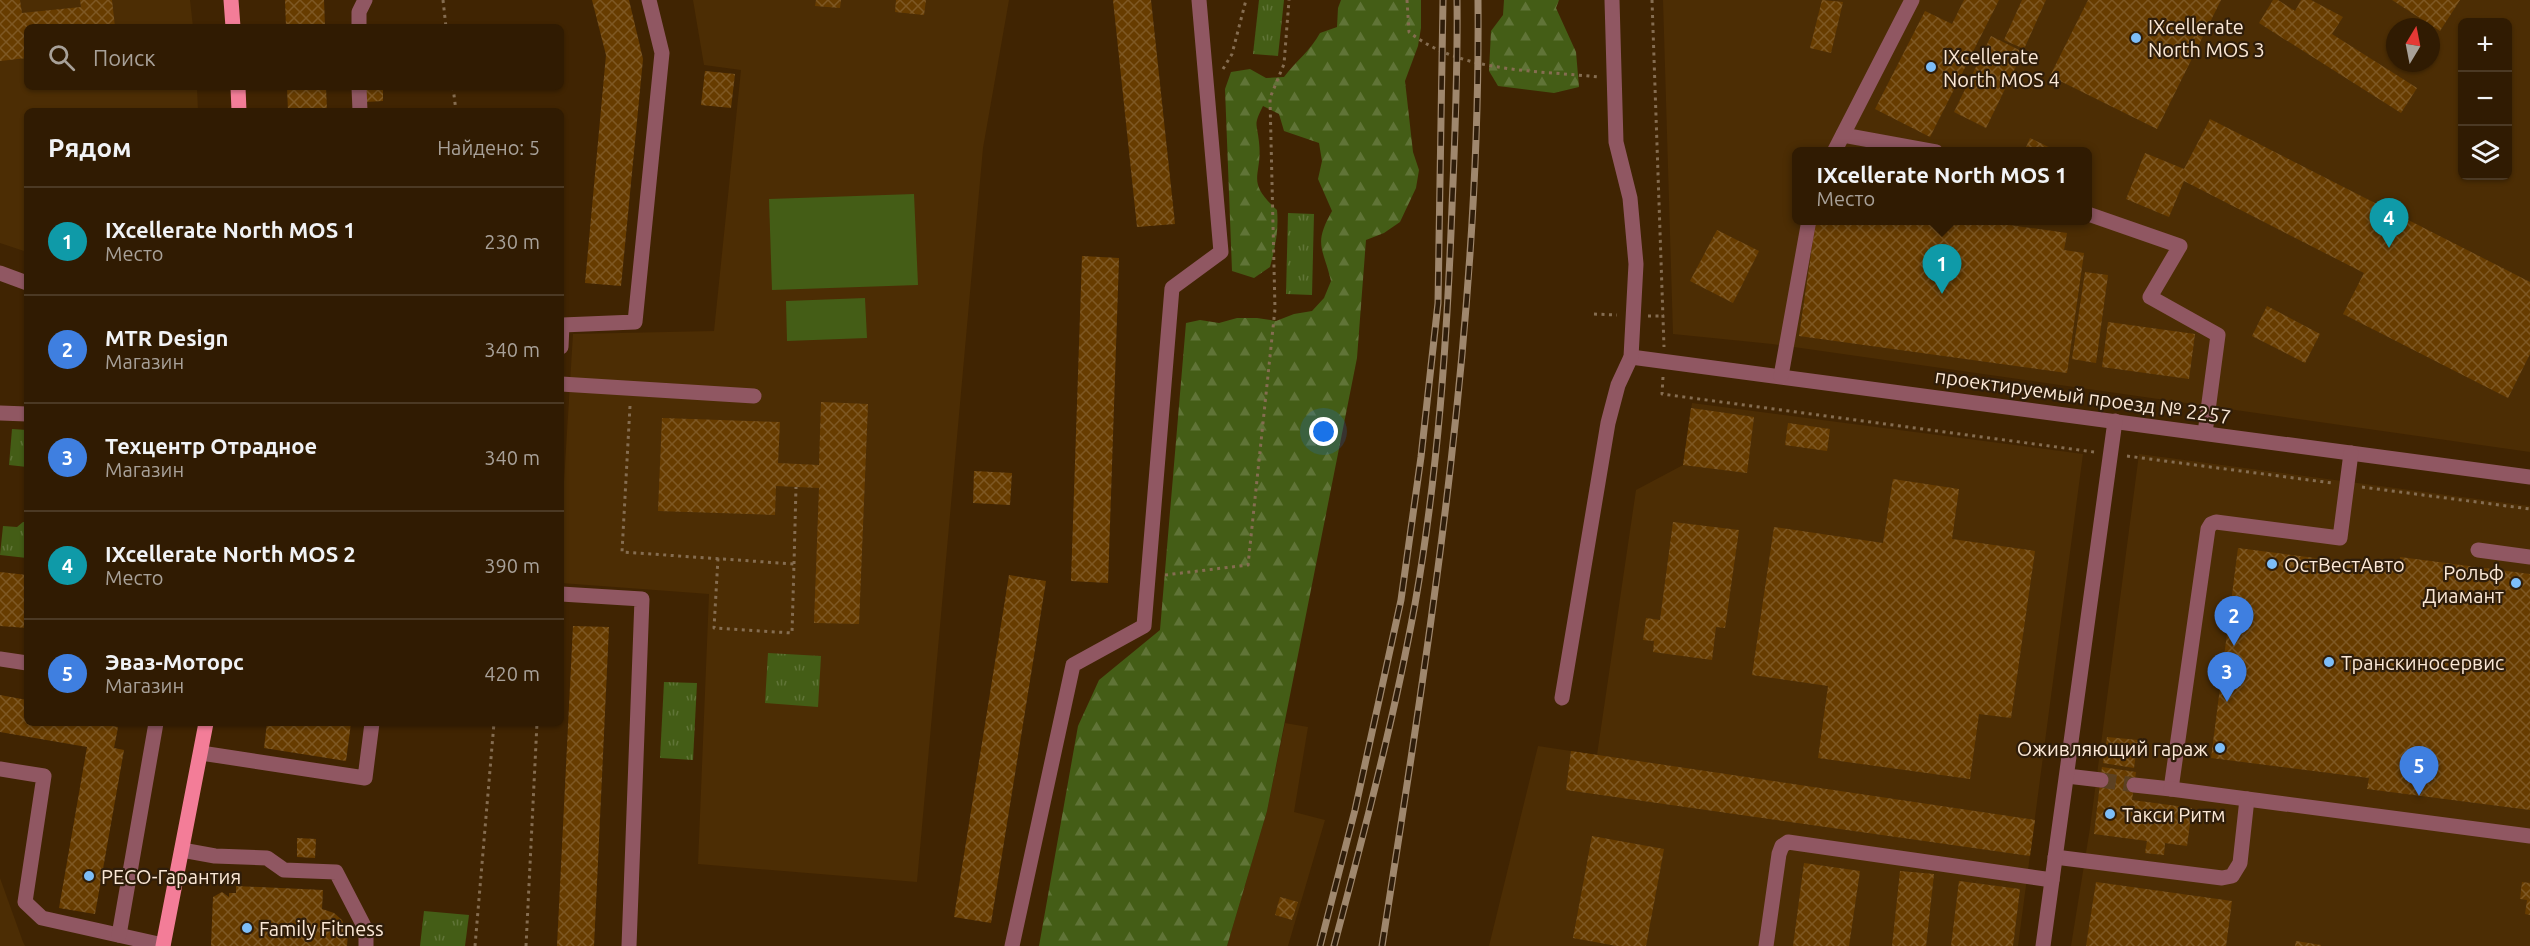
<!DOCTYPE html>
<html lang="ru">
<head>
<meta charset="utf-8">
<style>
  body { margin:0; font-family:Ubuntu,sans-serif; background:#3c2811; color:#f1f3f6 }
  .controls { position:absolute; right:18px; top:18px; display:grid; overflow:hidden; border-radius:9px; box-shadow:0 2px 4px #0004 }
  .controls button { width:54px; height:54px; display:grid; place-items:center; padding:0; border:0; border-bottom:2px solid #4b3924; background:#301b02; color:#f1f3f6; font:30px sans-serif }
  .compass { position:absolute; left:2386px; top:18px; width:54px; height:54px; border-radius:50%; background:#301b02; box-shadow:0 2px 4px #0004; rotate:10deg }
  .you { position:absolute; left:1324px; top:432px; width:21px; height:21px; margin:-15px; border:4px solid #fff; border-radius:50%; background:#1a73e8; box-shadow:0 0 0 9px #1a73e833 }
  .badge { display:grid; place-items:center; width:39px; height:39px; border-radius:50%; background:#0b8043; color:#fff; font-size:20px; font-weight:700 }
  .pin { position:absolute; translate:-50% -50px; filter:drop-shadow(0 2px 3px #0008) }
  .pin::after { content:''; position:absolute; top:32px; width:21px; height:18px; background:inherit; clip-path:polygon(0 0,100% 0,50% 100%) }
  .popup { position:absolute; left:1792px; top:147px; width:300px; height:78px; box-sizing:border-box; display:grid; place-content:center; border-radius:9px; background:#301b02; filter:drop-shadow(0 2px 4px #0005); font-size:20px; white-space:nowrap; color:#a8a199 }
  .popup b { font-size:22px; color:#f1f3f6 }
  .popup::after { content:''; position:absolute; left:50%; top:100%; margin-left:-12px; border:12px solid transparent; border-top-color:#301b02 }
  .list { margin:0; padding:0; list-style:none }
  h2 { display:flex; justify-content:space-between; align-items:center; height:78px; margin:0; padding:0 24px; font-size:26px }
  h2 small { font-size:20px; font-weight:400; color:#a8a199 }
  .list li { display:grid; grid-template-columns:39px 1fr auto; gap:18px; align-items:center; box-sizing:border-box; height:108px; padding:0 24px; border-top:2px solid #4b3924 }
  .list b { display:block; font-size:22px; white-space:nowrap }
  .list p { margin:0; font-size:20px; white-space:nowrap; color:#a8a199 }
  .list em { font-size:20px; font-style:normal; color:#a8a199 }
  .icon { flex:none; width:33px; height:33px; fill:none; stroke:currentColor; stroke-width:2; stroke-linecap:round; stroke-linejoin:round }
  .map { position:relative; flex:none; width:2530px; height:946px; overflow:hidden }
  .search { position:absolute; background:#301b02; box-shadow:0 2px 4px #0004; left:24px; top:24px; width:540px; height:66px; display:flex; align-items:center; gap:15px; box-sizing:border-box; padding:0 21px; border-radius:9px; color:#a8a199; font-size:22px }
  .panel { position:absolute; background:#301b02; box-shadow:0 2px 4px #0004; left:24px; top:108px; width:540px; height:618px; border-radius:9px }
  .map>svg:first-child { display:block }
</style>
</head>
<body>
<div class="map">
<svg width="2530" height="946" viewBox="0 0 2530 946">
  <defs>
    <pattern id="forest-firs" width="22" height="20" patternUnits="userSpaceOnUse" patternTransform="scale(1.5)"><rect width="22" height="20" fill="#445d16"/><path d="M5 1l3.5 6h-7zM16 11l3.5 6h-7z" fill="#607437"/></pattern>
    <pattern id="park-tufts" width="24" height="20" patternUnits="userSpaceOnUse" patternTransform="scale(1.5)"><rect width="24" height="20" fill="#445d16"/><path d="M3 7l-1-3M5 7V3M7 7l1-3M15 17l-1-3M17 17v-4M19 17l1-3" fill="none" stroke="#607437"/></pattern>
    <pattern id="building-cross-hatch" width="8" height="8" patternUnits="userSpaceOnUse" patternTransform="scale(1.5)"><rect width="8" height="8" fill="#673c00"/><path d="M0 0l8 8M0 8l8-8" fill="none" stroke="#7e5824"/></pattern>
  </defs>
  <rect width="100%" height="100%" fill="#402402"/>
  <g fill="#4c2d04" fill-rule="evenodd">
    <path d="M0,0H190L193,27H27V87H197L198,111H27V252L0,243Z"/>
    <path d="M693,0H1009L983,148L917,882L698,864L709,594L561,583V530L573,334L714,331L741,70L704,65Z"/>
    <path d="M1663,0H2530V452L1772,344L1673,334ZM2462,22H2508V176H2462ZM2395,27H2431V63H2395ZM1796,152H2088V220H1796Z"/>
    <path d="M1692,403L2083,454L2018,946H1489L1538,746L1597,755L1636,490L1683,465Z"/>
    <path d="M2139,454L2530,506V946H2071L2090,828Z"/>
    <path d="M1285,723L1308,727L1294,812L1325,820L1288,946H1227L1267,811Z"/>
    <path d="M0,878L23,942L25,946H0Z"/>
  </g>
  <g fill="#445d16">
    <path d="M914,194L918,285L772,290L769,199Z"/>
    <path d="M865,298L867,338L787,341L786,301Z"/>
  </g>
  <g fill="url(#forest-firs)">
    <path d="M1341,0H1421V28L1418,46L1405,81L1413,152L1419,170L1416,188L1400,222L1384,233L1366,240L1357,358L1267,811L1227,946H1039L1078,726L1099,680L1160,630L1186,323L1200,320L1219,323L1237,318H1257L1276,321L1294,314L1312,311L1324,298L1331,281C1323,247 1313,245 1332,211L1318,179L1322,161L1319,143L1284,131L1279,114L1263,106C1253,126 1257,122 1259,142C1263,177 1244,180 1277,210C1279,230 1275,248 1270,267L1254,278L1232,271L1225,89L1231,72L1250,69L1266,78L1284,77C1296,61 1311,50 1320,33L1337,27L1338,8Z"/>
    <path d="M1504,0H1559L1556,8L1576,52L1579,87L1554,93L1498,86L1489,71L1491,31L1503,15Z"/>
  </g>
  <g fill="url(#park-tufts)">
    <path d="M1259,0H1284L1278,56L1253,54Z"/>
    <path d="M1288,213L1314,214L1312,295L1286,294Z"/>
    <path d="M12,429L27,430V467L9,465Z"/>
    <path d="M23,522H27V558L0,555L3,526L17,527Z"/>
    <path d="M768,653L821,656L818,707L765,703Z"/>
    <path d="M664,682L697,683L693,760L660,758Z"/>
    <path d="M424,911L469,915L465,946H420Z"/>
  </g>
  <g fill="url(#building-cross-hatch)">
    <path d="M0,0H20L22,13L81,7L80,0H112L115,27H27V58L0,61Z"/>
    <path d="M285,0H324L325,27H286Z"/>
    <path d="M592,0H629L643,59L621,286L585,283L606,55Z"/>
    <path d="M816,0H841L840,8L815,6Z"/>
    <path d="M896,0H926L924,15L895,12Z"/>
    <path d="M1113,0H1151L1175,224L1137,227Z"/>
    <path d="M1822,0L1843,2L1831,53L1810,48Z"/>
    <path d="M1964,0H1999L1930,137L1875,109L1925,11L1952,24Z"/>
    <path d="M2022,0H2046L2024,49L2004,40Z"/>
    <path d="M2088,0H2221L2157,129L2050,76Z"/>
    <path d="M2273,0H2278L2295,11L2301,0H2311L2343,17L2332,34L2417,88L2401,113L2259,23Z"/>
    <path d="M2392,0H2460L2440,31Z"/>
    <path d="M1991,36L2023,52L1986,128L1954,112Z"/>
    <path d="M705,71L735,74L731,108L701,105Z"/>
    <path d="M287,87H326L327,111H288Z"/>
    <path d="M365,87H383V101L366,102Z"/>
    <path d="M2210,119L2530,282V354L2508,398L2343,314L2364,273L2184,181L2169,217L2126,199L2145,153L2184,169Z"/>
    <path d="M2030,138L2059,152H2024Z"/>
    <path d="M1816,220H1974L2067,233L2064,250L2084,253L2067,373L1799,336Z"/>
    <path d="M1717,230L1759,251L1733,303L1690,281Z"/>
    <path d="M1082,256L1119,258L1108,583L1071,581Z"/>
    <path d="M2085,272L2108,275L2096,363L2072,359Z"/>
    <path d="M2267,306L2320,334L2305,363L2252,336Z"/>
    <path d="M2108,322L2195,334L2189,379L2102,367Z"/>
    <path d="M821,402L868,404L859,624L814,623L819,488L776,486L775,515L658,511L662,418L780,422L778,463L819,465Z"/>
    <path d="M1691,408L1754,417L1747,473L1683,465Z"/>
    <path d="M1788,423L1830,429L1827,451L1785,445Z"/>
    <path d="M974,471L1012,473L1010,505L973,503Z"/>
    <path d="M1893,479L1959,489L1952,539L2035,551L2011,718L1979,714L1970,779L1818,758L1828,686L1752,675L1774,527L1883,543Z"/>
    <path d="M1673,522L1739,530L1725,628L1716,627L1712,660L1653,652L1654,641L1643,640L1646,618L1660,620Z"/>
    <path d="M2238,548L2399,569L2400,557L2530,574V810L2367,789L2369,778L2211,758Z"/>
    <path d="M0,572L27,575V628L0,626Z"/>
    <path d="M1009,575L1046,581L991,923L954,917Z"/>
    <path d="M573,626L609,627L594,946H557Z"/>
    <path d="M0,695L27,700V723H95L118,727L114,748L124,750L95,914L59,908L87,747L0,732Z"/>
    <path d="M267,723H351L346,761L264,748Z"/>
    <path d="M2107,737L2138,740L2134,768L2103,763Z"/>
    <path d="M1571,751L2035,820L2030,856L1566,790Z"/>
    <path d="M2102,767L2136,772L2132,800L2192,808L2187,846L2165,843L2164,855L2145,853L2147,841L2094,834Z"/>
    <path d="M1592,836L1664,849L1646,946H1617L1573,938Z"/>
    <path d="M297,838L316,839L315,858L297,857Z"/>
    <path d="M1804,863L1860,871L1849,946H1793Z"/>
    <path d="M1900,871L1934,874L1926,946H1892Z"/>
    <path d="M1959,881L2020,889L2013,946H1951Z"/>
    <path d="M2096,882L2232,901L2226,946H2086Z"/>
    <path d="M2522,882L2530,883V915L2525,914L2527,900L2520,899Z"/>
    <path d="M236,886L323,890L322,909L334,913L342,920L348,933L347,946H211L213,897L222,892L229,897V893H236Z"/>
    <path d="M1280,897L1298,902L1292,920L1275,915Z"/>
    <path d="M2296,941L2321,945V946H2295Z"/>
  </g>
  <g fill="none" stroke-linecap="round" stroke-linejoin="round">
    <path stroke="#5c4122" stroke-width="15" stroke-dasharray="15 8" stroke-linecap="butt" d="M2101,780L2134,785"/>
    <g stroke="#856d51" stroke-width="3" stroke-dasharray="3 4.5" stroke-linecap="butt">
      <path d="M443,0L446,27"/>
      <path d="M1407,0L1409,32C1461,73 1535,70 1598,77"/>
      <path d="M1652,0L1664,347"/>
      <path d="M1223,69L1232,54L1246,0"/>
      <path d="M453,87L456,111"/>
      <path d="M1594,314L1617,315"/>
      <path d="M1648,316H1664"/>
      <path d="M1663,377L1662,394L2094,452"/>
      <path d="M630,406L622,552L794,564L792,633L714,628L718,558"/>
      <path d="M2127,456L2332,483"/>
      <path d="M2362,487L2530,509"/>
      <path d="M794,564L796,487"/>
      <path d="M1165,575L1248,565L1275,309L1270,98L1284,64L1289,0"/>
      <path d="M475,946L494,723"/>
      <path d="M526,946L537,723"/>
    </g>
    <g stroke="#905762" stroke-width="15">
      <path d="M359,27V12L365,0"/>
      <path d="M359,87L360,111"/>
      <path d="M1843,135L1936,152"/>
      <path d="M1834,152L1912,0"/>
      <path d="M2088,214L2180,246L2150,297L2218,335L2205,433"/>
      <path d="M0,273L27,283"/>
      <path d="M561,347L562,325L635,322L662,53L649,0"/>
      <path d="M1631,357L2530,477"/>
      <path d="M1781,376L1809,220"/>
      <path d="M561,384L754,396"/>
      <path d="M0,413L27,414"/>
      <path d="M2478,550L2530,557"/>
      <path d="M561,594L642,599L629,946"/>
      <path d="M0,659L27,663"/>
      <path d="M1562,698L1608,423L1618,385L1631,357L1636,264L1630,198L1616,142L1612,0"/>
      <path d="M201,753L365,778L372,723"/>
      <path d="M0,769L44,776L25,902L42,918L163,945"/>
      <path d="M2067,776L2101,780"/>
      <path d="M2134,785L2171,789L2208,529L2211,524L2216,522L2340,538L2351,453"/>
      <path d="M2171,789L2530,836"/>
      <path d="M182,850L215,856L267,858L284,870L336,872L366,930V946"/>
      <path d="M2055,857L2222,878L2232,876L2240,863L2247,799"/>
      <path d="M119,935L156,723"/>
      <path d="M1012,946L1073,665L1144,626L1172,288L1221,252L1199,0"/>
      <path d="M1766,946L1779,854L1782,846L1788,842L2052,880"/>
      <path d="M2043,946L2115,421"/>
    </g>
    <g stroke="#f37d98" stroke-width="15">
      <path d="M231,0L233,27"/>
      <path d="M238,87L239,111"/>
      <path d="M163,946L206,723"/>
    </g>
    <g stroke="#9f876d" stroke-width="7">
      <g id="rail">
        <path d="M1320,946L1355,810L1401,600L1421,457L1438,303L1443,0"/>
        <path d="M1334,946C1364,833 1394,719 1415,604C1438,473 1447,340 1452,207C1455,138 1458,69 1457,0"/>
        <path d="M1382,946C1431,633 1481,318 1478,0"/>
      </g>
    </g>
    <use href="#rail" stroke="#2f1d0a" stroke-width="4.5" stroke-dasharray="14" stroke-linecap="butt"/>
  </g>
  <g fill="#7dbef9" stroke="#2f1d0a" stroke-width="2">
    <circle cx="2136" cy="38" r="6"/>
    <circle cx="1931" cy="67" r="6"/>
    <circle cx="2272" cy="564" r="6"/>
    <circle cx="2516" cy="583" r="6"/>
    <circle cx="2329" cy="662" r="6"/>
    <circle cx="2220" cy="748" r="6"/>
    <circle cx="2110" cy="814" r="6"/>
    <circle cx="89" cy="876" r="6"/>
    <circle cx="247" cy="928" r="6"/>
  </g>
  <g text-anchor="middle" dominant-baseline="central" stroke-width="4.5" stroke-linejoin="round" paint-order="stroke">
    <g font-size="20" fill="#fbe8d6" stroke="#2f1d0a" text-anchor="start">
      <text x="2148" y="26">IXcellerate<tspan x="2148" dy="23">North MOS 3</tspan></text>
      <text x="1943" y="56">IXcellerate<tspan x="1943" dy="23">North MOS 4</tspan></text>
      <text x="2284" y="564">ОстВестАвто</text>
      <text x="2504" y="572" text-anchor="end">Рольф<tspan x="2504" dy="23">Диамант</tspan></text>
      <text x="2341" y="662">Транскиносервис</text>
      <text x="2208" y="748" text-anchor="end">Оживляющий гараж</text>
      <text x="2122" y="814">Такси Ритм</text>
      <text x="101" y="876">РЕСО-Гарантия</text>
      <text x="259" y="928">Family Fitness</text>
    </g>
    <g font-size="20" fill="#fbe8d6" stroke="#2f1d0a">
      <text transform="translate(2083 396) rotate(8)">проектируемый проезд № 2257</text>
    </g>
  </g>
</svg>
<div class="controls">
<button>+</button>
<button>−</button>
<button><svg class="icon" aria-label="layers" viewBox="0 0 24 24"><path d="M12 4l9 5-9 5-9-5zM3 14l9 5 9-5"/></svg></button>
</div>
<svg class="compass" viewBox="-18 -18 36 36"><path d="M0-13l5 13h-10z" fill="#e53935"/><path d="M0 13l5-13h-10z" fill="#a8a199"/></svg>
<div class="you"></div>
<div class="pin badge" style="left:1942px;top:294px;background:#0f9aa8">1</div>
<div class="popup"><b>IXcellerate North MOS 1</b>Место</div>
<div class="pin badge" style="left:2234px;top:646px;background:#3f7fe0">2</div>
<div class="pin badge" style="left:2227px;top:702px;background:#3f7fe0">3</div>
<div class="pin badge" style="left:2389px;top:248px;background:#0f9aa8">4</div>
<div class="pin badge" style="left:2419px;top:796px;background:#3f7fe0">5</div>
<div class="search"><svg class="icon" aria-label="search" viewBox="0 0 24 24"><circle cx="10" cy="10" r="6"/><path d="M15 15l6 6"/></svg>Поиск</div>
<section class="panel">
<h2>Рядом<small>Найдено: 5</small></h2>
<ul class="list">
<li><span class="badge" style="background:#0f9aa8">1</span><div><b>IXcellerate North MOS 1</b><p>Место</p></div><em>230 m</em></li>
<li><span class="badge" style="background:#3f7fe0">2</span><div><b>MTR Design</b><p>Магазин</p></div><em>340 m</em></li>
<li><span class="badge" style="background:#3f7fe0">3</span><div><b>Техцентр Отрадное</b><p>Магазин</p></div><em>340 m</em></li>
<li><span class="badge" style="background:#0f9aa8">4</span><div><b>IXcellerate North MOS 2</b><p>Место</p></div><em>390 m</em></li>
<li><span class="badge" style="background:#3f7fe0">5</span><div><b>Эваз-Моторс</b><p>Магазин</p></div><em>420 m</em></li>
</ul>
</section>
</div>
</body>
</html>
